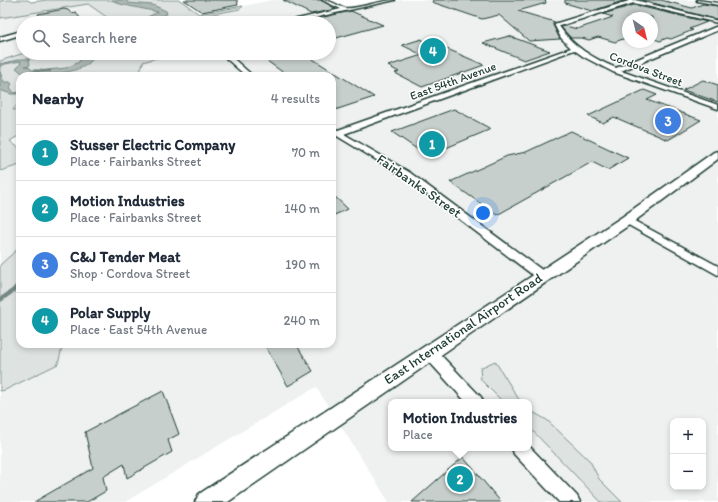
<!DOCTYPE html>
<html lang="en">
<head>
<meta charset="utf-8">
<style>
  body { margin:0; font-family:Itim,sans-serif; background:#f2f2f3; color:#1f2937 }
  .controls { position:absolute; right:12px; bottom:12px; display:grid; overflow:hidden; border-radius:8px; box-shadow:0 2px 6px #0003 }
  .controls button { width:36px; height:36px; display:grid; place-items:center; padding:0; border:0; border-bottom:1px solid #e0e1e3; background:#fff; color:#1f2937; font:20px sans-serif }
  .compass { position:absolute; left:622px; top:12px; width:36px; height:36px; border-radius:50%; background:#fff; box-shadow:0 2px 6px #0003; rotate:145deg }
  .you { position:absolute; left:483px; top:213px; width:14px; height:14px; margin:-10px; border:3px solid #fff; border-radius:50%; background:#1a73e8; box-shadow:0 0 0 6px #1a73e833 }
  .badge { display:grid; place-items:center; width:26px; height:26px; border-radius:50%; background:#c8321e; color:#fff; font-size:13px; font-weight:700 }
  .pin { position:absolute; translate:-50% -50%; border:2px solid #fff; box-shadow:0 1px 4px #0006 }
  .popup { position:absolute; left:388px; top:399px; width:144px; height:52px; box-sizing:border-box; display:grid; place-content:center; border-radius:8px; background:#fff; filter:drop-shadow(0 1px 3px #0005); font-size:13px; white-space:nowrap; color:#747a83 }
  .popup b { font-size:15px; color:#1f2937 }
  .popup::after { content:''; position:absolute; left:50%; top:100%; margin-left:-8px; border:8px solid transparent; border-top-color:#fff }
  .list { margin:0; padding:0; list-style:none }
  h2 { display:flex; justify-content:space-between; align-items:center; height:52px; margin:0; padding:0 16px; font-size:17px }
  h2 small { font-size:13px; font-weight:400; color:#747a83 }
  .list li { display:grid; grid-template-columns:26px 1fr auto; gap:12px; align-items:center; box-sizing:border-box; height:56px; padding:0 16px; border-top:1px solid #e0e1e3 }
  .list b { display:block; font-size:15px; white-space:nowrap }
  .list p { margin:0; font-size:13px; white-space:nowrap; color:#747a83 }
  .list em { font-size:13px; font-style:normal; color:#747a83 }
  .icon { flex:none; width:22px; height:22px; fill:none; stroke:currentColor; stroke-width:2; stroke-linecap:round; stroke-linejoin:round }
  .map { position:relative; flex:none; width:718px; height:502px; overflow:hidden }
  .search { position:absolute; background:#fff; box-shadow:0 2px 6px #0003; left:16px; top:16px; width:320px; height:44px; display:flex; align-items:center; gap:10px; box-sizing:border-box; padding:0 14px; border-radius:22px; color:#747a83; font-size:15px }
  .panel { position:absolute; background:#fff; box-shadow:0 2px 6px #0003; left:16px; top:72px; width:320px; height:276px; border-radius:12px }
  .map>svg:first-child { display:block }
</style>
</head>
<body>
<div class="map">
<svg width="718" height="502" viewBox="0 0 718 502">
  <rect width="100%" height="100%" fill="#fff"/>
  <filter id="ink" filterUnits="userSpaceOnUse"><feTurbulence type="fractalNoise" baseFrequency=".025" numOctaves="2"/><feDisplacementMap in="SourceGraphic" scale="8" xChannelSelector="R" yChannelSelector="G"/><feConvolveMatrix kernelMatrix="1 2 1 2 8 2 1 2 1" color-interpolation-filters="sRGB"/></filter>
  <g filter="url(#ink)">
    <g fill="#eef1f0" fill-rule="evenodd">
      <path d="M272,0H321L339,8L338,9L273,23H194L201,15Z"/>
      <path d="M401,0H718V502H389L316,387L125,502H0V391L5,390L58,364L63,344H332V76H139L143,62L173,53H329V23H292ZM628,18H652V42H628ZM391,402H529V448H391ZM673,421H703V487H673Z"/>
      <path d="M88,4L115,23H23L24,53L0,61V18Z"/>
      <path d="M20,165V247L0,265V171Z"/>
    </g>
    <g fill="#dee3e2" stroke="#7e908b">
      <path d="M7,0H28L31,2L47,0H180L199,14L243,6L240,9L207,15L205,20L200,23H115L88,4L0,18V1Z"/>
      <path d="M24,53H173L143,62L139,76H20V101L13,110L20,109V135L10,141L20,149V165L0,171V61Z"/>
      <path d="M20,247V344H63L58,364L5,390L0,391V265Z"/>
      <path d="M495,361L518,398L522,402H503L481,380L480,368Z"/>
      <path d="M529,410L547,420L590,461L599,479L622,502H601L529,427Z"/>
    </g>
    <g fill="#afbab7" stroke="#758883">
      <path d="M112,0H126L128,3L153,5L166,11L167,14L145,21L144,23H135L158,12L120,4Z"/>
      <path d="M82,53H95C94,56 93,59 91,61C82,72 52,75 39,75L47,70L66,68L79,62Z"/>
      <path d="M21,59H29L30,65L25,66L29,67L32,70H41L36,74L22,73L16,68L20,64L21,61L5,64L0,67V64Z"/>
      <path d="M0,72L4,82H10L12,84L10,87L14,93L20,92V94H11L0,90Z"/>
    </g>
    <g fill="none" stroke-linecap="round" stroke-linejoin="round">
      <path stroke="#758883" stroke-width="2.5" d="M35,71H50"/>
      <path stroke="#758883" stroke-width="4.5" d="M0,300L14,290L20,283"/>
    </g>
    <g fill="#c7cfcc" stroke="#1f3d34">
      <path d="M184,0H237L238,5L202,12Z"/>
      <path d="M283,0H321L336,9L311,14Z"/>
      <path d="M433,0H545L546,3L518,11L555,22L553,25L560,39L529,41L499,15L482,19L432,2Z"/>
      <path d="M565,0H626L592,11L565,3Z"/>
      <path d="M641,0H661L692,8L703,4L718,6V18L715,19Z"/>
      <path d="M634,5L707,22L689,29L693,30L671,39L667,38L660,41L652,38V17L628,18V37L615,42L598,37L589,40L582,38H571L561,27L566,26L577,29L613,17L603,14Z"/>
      <path d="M64,9L68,10L71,13L76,12L83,23H42L38,14Z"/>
      <path d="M351,11L383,25L329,40V23L319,18Z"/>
      <path d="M509,36L550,51L524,60L483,43Z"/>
      <path d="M422,39L423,41H429L484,65L422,87L395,73L399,72L388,66L422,55L402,45Z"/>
      <path d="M256,53H303L374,97L332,111V76H288Z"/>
      <path d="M703,80L718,85V102L683,90Z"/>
      <path d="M644,90L657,95L647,100L701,120L668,140L614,117L603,123L588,116Z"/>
      <path d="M454,109L491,129L427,156L392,132Z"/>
      <path d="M571,131L628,158L608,170L592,162L497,215L450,182L507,156L526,152Z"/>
      <path d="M332,194L348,209L332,216Z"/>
      <path d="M264,344H296L313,371L288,386Z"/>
      <path d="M163,391L179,434L168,440L172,452L127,478L124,464L103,477L106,491L87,502H34L93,468L85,432Z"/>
      <path d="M463,457L501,502H412Z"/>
    </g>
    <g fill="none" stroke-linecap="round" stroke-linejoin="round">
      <g stroke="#1f3d34" stroke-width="3">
        <g id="minor">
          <path d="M322,0C331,0 337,6 345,8C354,10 382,0 395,0L290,23H280L341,9Z"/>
          <path d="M627,0H635L718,21V23L634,3L559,26C573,47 593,58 616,68L718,26V30L621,71L718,105V109L613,72L584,57L574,50L344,134L409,172L546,273L548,276L546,279L542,280L538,279L403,176L332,133V128L338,130L571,48L561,38L554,24L629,1Z"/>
          <path d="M697,0L718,3V5L697,1Z"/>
          <path d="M18,32L20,33V35L0,41V37Z"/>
          <path d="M220,53H227L253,76H246Z"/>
          <path d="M627,217L718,266V275L623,222L622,220Z"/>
          <path d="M429,346L434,348L481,397L483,402H466L424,356L422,352L424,348Z"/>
          <path d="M529,446L577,496L580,502H559L514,454L512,448H529Z"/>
        </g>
      </g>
      <g stroke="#1f3d34" stroke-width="3">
        <path id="secondary" d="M718,151V159L632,223L228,502H195L199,494L622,217L714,152Z"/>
      </g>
      <use href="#minor" fill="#fff" fill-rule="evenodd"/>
      <use href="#secondary" fill="#fff" fill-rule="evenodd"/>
    </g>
  </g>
  <g text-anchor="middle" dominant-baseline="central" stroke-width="3" stroke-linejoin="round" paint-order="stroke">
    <g font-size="12" fill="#1f3d34" stroke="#fff">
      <text transform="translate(646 69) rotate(21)">Cordova Street</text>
      <text transform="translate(453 81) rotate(-20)">East 54th Avenue</text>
    </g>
    <g font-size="14" fill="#1f3d34" stroke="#fff">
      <text transform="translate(419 186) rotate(35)">Fairbanks Street</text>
      <text transform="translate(463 329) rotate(-34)">East International Airport Road</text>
    </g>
  </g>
</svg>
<div class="controls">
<button>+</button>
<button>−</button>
</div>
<svg class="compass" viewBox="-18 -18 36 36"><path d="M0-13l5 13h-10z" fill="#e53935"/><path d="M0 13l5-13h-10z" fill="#747a83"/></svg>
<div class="you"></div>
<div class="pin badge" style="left:432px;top:144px;background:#0f9aa8">1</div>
<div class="pin badge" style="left:460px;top:479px;background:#0f9aa8">2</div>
<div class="popup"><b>Motion Industries</b>Place</div>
<div class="pin badge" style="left:668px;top:121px;background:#3f7fe0">3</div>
<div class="pin badge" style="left:433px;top:51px;background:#0f9aa8">4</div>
<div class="search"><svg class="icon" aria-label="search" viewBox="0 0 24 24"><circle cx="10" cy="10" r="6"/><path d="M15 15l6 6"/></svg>Search here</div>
<section class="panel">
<h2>Nearby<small>4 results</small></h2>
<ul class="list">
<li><span class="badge" style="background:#0f9aa8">1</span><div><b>Stusser Electric Company</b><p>Place · Fairbanks Street</p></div><em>70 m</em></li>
<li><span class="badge" style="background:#0f9aa8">2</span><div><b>Motion Industries</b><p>Place · Fairbanks Street</p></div><em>140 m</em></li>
<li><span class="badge" style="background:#3f7fe0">3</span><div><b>C&amp;J Tender Meat</b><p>Shop · Cordova Street</p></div><em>190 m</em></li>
<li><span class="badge" style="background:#0f9aa8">4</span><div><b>Polar Supply</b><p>Place · East 54th Avenue</p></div><em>240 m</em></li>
</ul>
</section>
</div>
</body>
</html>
